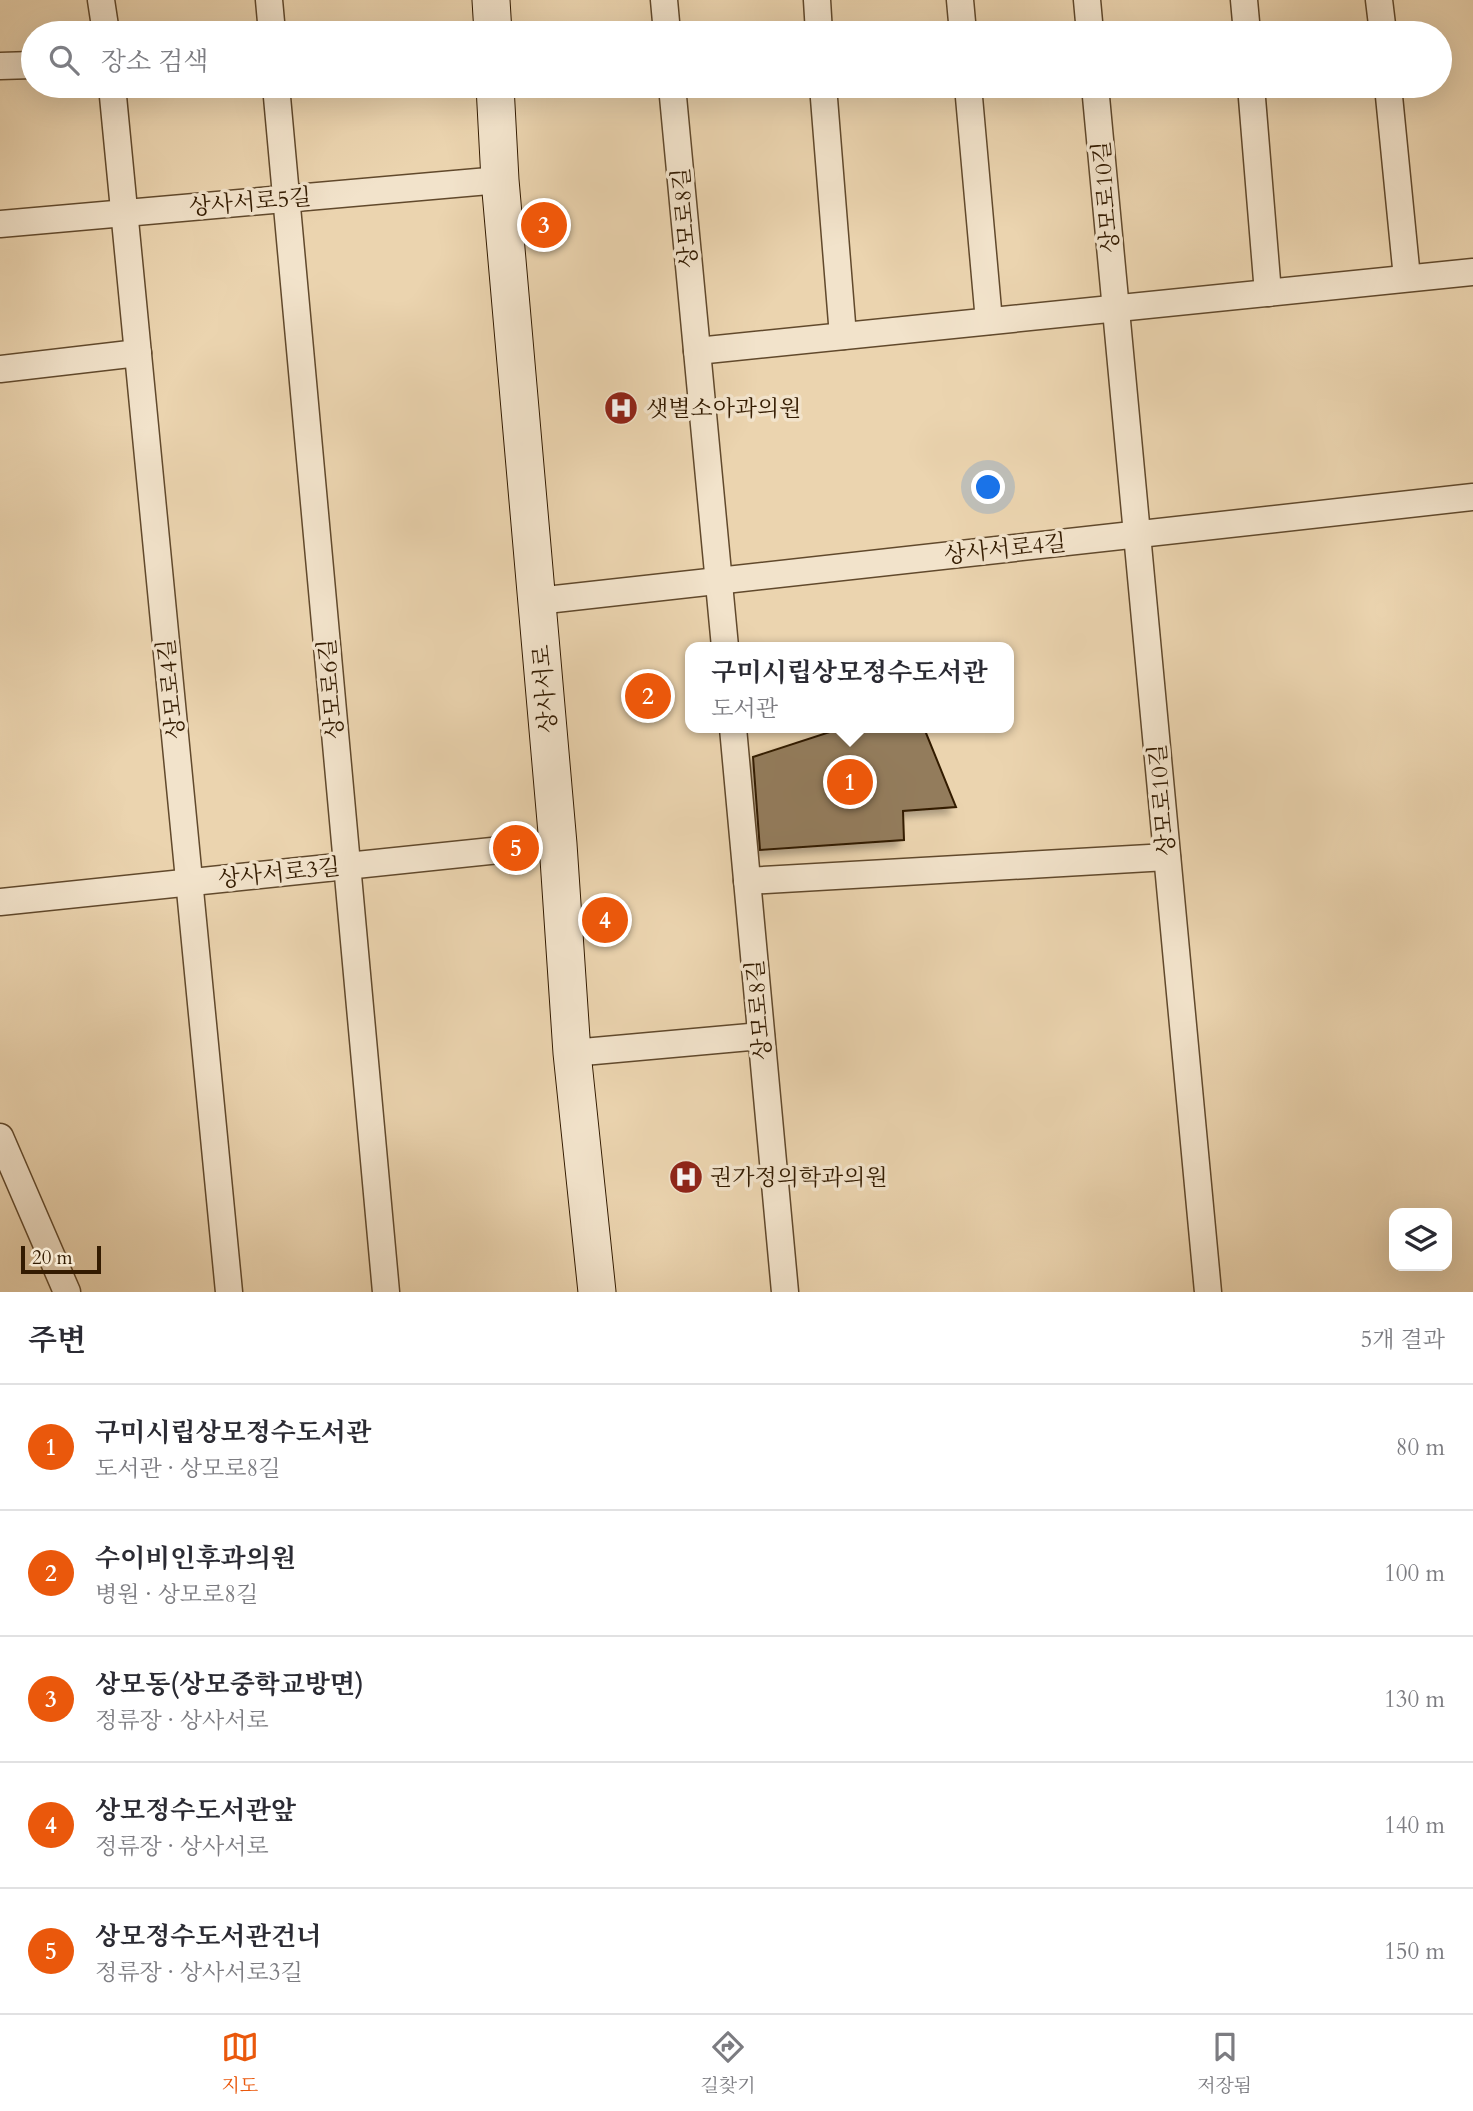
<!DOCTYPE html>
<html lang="ko">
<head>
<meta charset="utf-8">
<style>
  body { margin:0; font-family:Cardo,"Noto Serif KR",serif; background:#f2f2f3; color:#2b2b33 }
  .controls { position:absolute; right:21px; bottom:21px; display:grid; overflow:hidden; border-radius:14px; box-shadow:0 7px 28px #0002 }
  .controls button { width:63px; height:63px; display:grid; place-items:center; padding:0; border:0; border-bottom:2px solid #e1e1e2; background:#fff; color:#2b2b33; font:35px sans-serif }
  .scale { position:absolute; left:21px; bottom:18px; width:80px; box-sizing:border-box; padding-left:7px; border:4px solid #331b01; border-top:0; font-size:19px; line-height:24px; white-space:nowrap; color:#331b01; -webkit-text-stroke:5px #f2e3cb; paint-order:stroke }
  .you { position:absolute; left:989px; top:488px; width:24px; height:24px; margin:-18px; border:5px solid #fff; border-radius:50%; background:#1a73e8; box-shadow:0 0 0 10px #1a73e833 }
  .badge { display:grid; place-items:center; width:46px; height:46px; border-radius:50%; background:#ea580c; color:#fff; font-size:23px; font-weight:700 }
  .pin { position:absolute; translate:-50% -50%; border:4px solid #fff; box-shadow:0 2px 7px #0006 }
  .popup { position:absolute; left:685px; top:642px; width:329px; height:91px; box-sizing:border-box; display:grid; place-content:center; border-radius:14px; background:#fff; filter:drop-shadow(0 2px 5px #0005); font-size:23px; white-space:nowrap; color:#7c7c81 }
  .popup b { font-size:26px; color:#2b2b33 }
  .popup::after { content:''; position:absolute; left:50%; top:100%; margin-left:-14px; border:14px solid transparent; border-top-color:#fff }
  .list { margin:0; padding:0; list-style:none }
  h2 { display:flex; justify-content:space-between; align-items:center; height:91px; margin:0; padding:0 28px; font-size:30px }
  h2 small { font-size:23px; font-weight:400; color:#7c7c81 }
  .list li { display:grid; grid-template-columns:46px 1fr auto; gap:21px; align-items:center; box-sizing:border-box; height:126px; padding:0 28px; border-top:2px solid #e1e1e2 }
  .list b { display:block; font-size:26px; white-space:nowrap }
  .list p { margin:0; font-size:23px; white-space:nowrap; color:#7c7c81 }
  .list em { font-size:23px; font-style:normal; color:#7c7c81 }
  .icon { flex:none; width:38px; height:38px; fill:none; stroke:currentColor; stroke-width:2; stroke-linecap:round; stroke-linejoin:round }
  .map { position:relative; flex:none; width:1473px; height:1292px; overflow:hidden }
  .search { position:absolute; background:#fff; box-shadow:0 7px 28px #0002; left:21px; right:21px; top:21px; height:77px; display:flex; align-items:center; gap:18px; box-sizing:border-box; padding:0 24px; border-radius:38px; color:#7c7c81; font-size:26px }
  .sheet { height:721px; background:#fff }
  nav { display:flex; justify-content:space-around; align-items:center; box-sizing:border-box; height:98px; border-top:2px solid #e1e1e2; background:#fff; font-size:19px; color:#7c7c81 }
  nav a { display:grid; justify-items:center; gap:4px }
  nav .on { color:#ea580c }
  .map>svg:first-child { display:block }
</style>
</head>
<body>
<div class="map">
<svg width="1473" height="1292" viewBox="0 0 1473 1292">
  <defs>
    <filter id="shadow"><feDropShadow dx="-6" dy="6" stdDeviation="3.5" flood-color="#0004"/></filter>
  </defs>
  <rect width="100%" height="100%" fill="#ebd4af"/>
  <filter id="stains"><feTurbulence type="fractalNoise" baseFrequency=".00286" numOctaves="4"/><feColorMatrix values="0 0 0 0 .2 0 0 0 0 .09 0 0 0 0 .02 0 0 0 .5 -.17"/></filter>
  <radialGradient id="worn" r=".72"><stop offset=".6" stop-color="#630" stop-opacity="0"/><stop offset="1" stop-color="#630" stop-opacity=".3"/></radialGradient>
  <path fill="#937b5b" stroke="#331b01" stroke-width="2" filter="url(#shadow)" d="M842,728H924L956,807L903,811L904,840L760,850L753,757Z"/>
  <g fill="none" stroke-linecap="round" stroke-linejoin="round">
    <g stroke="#61492c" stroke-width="29">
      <g id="street">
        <path d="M101,0L106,33"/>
        <path d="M269,0L272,33"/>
        <path d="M664,0L667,33"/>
        <path d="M817,0L819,33"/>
        <path d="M960,0L963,33"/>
        <path d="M1087,0L1090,33"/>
        <path d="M1244,0L1247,33"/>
        <path d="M1379,0L1383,33"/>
        <path d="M0,66L33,65"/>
        <path d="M112,86L229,1292"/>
        <path d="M276,86L386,1292"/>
        <path d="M672,86L725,647"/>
        <path d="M823,86L843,336"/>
        <path d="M968,86L989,321"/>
        <path d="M1095,86L1208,1292"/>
        <path d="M1251,86L1268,293"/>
        <path d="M1388,86L1407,278"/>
        <path d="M0,224L500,180"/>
        <path d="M697,351L1473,272"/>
        <path d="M0,369L138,353"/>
        <path d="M537,601L1473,497"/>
        <path d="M733,728L785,1292"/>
        <path d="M747,881L1167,857"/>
        <path d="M0,902L558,844"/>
        <path d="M572,1053L761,1036"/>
        <path d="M0,1137L67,1292"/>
      </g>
    </g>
    <g stroke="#331b01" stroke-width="39">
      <g id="secondary">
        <path d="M491,0L493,33"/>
        <path d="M495,86L500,180L558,844L572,1053L597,1292"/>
      </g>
    </g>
    <use href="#street" stroke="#f2e3cb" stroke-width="26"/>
    <use href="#secondary" stroke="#f2e3cb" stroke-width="37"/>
  </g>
  <defs>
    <g id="hospital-disc" transform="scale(1.75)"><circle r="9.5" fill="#8f2418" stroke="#f2e3cb"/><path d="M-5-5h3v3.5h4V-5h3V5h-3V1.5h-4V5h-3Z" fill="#fff"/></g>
  </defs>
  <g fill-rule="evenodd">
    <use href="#hospital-disc" x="621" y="408"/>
    <use href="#hospital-disc" x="686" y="1177"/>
  </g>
  <g text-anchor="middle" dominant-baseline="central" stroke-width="7" stroke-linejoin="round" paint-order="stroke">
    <g font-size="23" fill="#331b01" stroke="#f2e3cb">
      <text transform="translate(1106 197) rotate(-95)">상모로10길</text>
      <text transform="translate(250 202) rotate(-5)">상사서로5길</text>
      <text transform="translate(685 218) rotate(-95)">상모로8길</text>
      <text transform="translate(1005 549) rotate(-6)">상사서로4길</text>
      <text transform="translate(171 689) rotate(-96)">상모로4길</text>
      <text transform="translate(331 689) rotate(-95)">상모로6길</text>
      <text transform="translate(545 689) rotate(-95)">상사서로</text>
      <text transform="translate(1162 800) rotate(-95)">상모로10길</text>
      <text transform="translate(279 873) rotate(-6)">상사서로3길</text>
      <text transform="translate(759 1010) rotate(-95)">상모로8길</text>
    </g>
    <g font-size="23" fill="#331b01" stroke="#f2e3cb" text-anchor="start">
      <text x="646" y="408">샛별소아과의원</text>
      <text x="710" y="1177">권가정의학과의원</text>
    </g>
  </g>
  <rect width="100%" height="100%" filter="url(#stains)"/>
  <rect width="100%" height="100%" fill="url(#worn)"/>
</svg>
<div class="controls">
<button><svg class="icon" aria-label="layers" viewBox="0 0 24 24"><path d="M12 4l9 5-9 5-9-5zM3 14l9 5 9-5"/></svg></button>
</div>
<div class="scale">20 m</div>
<div class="you"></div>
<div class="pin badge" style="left:850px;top:782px">1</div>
<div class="popup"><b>구미시립상모정수도서관</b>도서관</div>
<div class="pin badge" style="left:648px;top:696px">2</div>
<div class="pin badge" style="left:544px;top:225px">3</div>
<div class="pin badge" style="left:605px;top:920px">4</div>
<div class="pin badge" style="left:516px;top:848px">5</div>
<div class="search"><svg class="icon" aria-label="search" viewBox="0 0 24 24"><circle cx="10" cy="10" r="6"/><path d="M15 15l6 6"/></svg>장소 검색</div>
</div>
<section class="sheet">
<h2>주변<small>5개 결과</small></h2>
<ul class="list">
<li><span class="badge">1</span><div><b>구미시립상모정수도서관</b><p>도서관 · 상모로8길</p></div><em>80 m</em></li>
<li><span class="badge">2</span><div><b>수이비인후과의원</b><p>병원 · 상모로8길</p></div><em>100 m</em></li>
<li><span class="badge">3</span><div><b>상모동(상모중학교방면)</b><p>정류장 · 상사서로</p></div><em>130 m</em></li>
<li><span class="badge">4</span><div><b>상모정수도서관앞</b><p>정류장 · 상사서로</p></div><em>140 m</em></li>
<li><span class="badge">5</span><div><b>상모정수도서관건너</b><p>정류장 · 상사서로3길</p></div><em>150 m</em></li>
</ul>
</section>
<nav>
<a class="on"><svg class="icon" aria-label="map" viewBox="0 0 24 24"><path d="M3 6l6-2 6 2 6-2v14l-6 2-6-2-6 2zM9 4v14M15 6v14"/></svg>지도</a>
<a><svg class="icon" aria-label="directions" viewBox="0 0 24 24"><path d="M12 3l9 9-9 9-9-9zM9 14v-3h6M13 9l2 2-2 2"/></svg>길찾기</a>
<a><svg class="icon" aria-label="saved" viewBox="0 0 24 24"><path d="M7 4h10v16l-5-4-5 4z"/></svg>저장됨</a>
</nav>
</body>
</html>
